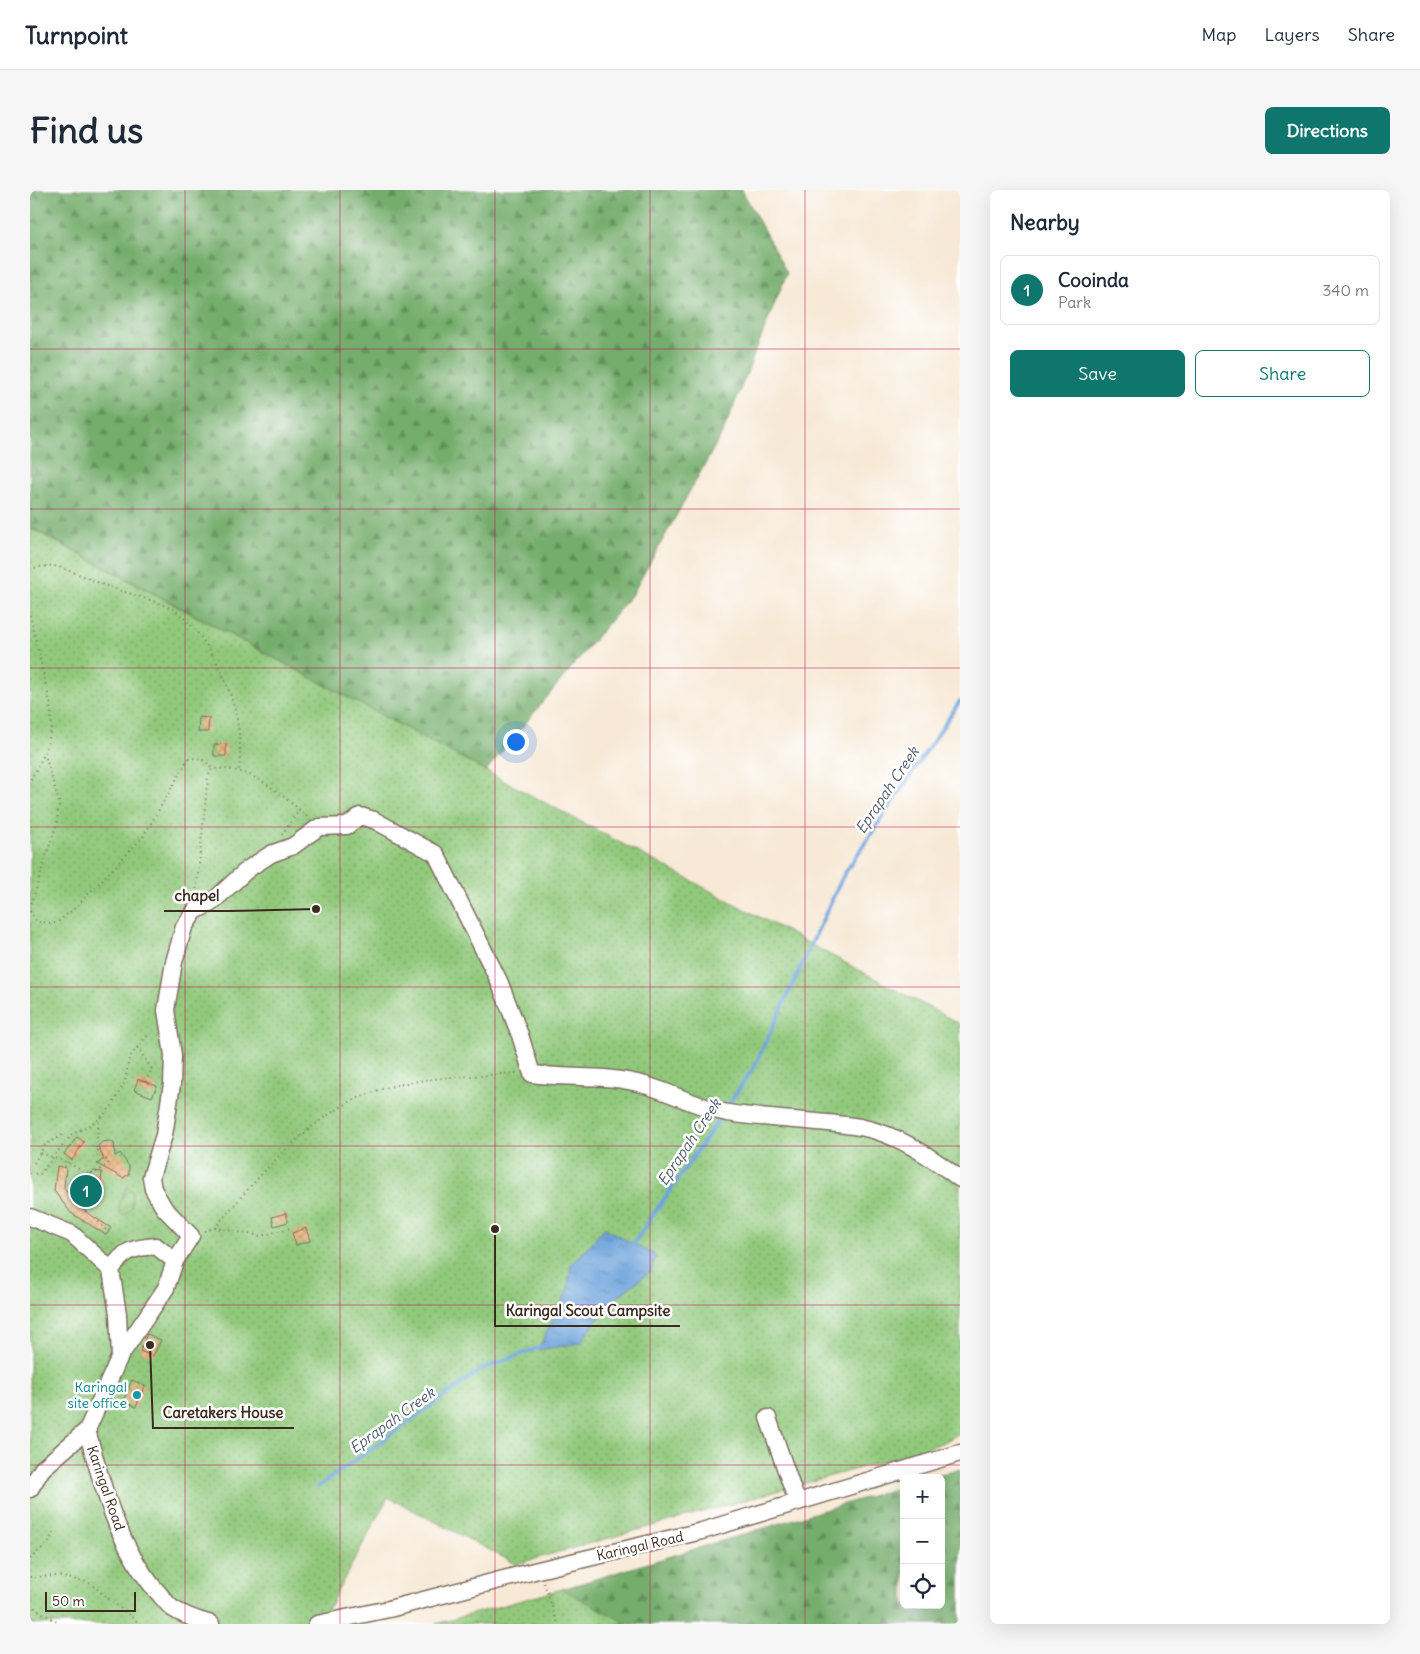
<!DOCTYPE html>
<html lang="en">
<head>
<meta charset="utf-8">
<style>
  body { margin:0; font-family:Delius,sans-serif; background:#f6f6f7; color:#1f2937 }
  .controls { position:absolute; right:15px; bottom:15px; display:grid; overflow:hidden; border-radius:8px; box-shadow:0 5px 20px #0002 }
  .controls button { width:45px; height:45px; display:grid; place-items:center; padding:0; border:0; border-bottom:1px solid #e0e1e3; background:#fff; color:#1f2937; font:25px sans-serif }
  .scale { position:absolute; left:15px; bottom:12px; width:91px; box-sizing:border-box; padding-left:5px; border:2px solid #3b2a1e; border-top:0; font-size:14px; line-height:18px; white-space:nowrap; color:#3b2a1e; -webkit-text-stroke:4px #fff; paint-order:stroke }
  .you { position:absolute; left:485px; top:551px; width:18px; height:18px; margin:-12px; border:4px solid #fff; border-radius:50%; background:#1a73e8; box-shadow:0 0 0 8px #1a73e833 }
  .badge { display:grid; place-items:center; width:32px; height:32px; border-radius:50%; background:#0f766e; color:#fff; font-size:16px; font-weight:700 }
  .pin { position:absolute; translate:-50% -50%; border:2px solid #fff; box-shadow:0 1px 5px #0006 }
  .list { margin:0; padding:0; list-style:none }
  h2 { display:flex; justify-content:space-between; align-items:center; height:65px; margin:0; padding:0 20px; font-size:21px }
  h2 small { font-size:16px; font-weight:400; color:#747a83 }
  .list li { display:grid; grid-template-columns:32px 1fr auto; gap:15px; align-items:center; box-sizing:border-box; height:70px; margin:0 10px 10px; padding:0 10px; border:1px solid #e0e1e3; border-radius:8px }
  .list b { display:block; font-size:19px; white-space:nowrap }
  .list p { margin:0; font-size:16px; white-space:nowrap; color:#747a83 }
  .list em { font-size:16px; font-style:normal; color:#747a83 }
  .actions { display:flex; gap:10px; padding:15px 20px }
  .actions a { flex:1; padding:11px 0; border:1px solid #0f766e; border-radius:8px; text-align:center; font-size:18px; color:#0f766e }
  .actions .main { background:#0f766e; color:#fff }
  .icon { flex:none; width:28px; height:28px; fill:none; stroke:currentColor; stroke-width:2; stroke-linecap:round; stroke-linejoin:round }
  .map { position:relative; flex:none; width:930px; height:1434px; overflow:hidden; border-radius:8px }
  header { display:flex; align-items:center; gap:30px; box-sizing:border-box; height:70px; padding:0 25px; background:#fff; border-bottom:1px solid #e0e1e3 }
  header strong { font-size:24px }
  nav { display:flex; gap:28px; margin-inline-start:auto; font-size:18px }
  .intro { display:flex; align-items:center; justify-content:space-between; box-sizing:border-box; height:120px; padding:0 30px }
  h1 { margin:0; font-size:35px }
  .button { padding:12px 22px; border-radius:8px; background:#0f766e; color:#fff; font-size:18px; font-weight:700 }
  main { display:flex; gap:30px; padding:0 30px }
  aside { flex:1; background:#fff; border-radius:8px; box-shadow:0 5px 20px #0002 }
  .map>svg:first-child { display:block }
</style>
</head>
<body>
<header>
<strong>Turnpoint</strong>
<nav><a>Map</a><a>Layers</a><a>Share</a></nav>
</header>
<div class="intro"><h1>Find us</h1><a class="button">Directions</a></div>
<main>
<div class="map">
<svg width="930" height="1434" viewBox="0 0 930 1434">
  <defs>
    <pattern id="forest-firs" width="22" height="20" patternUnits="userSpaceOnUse" patternTransform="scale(1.25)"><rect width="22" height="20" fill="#74ad6c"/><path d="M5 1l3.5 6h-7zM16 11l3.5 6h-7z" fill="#608d58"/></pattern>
    <pattern id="park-dots" width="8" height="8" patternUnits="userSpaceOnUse" patternTransform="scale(1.25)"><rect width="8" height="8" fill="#91c97c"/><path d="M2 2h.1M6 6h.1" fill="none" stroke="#78a365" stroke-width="1.8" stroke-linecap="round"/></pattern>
    <pattern id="garden-furrows" width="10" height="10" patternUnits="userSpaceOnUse" patternTransform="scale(1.25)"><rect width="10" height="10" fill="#91c97c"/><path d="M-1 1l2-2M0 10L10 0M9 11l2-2" fill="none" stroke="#78a365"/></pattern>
    <pattern id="water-ripples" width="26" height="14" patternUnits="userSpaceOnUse" patternTransform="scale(1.25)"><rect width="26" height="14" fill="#6da3db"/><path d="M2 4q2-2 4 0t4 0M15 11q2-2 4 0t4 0" fill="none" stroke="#5b85b1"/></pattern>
    <pattern id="building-cross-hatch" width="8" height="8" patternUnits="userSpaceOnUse" patternTransform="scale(1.25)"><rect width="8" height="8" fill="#edb57f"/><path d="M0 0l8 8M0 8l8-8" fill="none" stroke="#c19367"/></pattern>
  </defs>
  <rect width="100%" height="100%" fill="#fff"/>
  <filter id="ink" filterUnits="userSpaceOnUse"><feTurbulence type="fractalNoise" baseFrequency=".02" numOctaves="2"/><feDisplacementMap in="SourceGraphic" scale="10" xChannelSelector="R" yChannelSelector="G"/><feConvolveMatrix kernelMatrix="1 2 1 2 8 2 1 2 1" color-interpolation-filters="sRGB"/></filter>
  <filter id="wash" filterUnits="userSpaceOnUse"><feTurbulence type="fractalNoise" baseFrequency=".0096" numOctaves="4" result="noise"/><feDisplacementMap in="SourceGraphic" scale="20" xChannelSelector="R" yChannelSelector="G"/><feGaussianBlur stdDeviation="1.12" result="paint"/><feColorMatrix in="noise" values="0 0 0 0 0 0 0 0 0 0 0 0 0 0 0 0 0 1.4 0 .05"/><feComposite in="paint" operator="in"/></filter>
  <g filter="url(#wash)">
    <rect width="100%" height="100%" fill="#f7e9d6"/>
    <g fill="url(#forest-firs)" stroke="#586c45">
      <path d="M0,0H712L757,83L694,240L603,403L456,581L0,337Z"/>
      <path d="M930,1279V1434H545L532,1399L874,1296V1415H911V1288H901Z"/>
    </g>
    <g fill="url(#park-dots)" stroke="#667a4d">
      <path d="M0,338L930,834V1243L914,1252L869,1267L486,1374L358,1307L290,1434H0Z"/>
      <path d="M532,1399L598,1434H405L413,1432Z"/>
    </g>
    <path fill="url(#garden-furrows)" stroke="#667a4d" d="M97,997L102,1000V1017L95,1024L92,1025L89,1021L90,1012Z"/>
    <path fill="url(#water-ripples)" stroke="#54667c" d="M574,1038L626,1066L621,1081L582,1111L550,1153L508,1160L538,1099L541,1074L554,1062Z"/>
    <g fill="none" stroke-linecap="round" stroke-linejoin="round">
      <g stroke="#6da3db" stroke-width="4">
        <path d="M697,917L725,875L813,686L930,511"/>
        <path d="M601,1057L692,925"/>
        <path d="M288,1297L452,1179L510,1157"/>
      </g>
    </g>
    <g id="blocks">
      <g fill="url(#building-cross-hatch)">
        <path d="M169,527L179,528L178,542H168Z"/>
        <path d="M196,554V566H184V555Z"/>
        <path d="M108,889L127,896L122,907L104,900Z"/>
        <path d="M47,947L54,952L42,970L34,964Z"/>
        <path d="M79,951L84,953L85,966L90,963L99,976V984L93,988L67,974L74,969L68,956L72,952Z"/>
        <path d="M27,976L36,978L34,998L47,1016L81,1038L76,1045L41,1023L24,1001Z"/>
        <path d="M64,981L72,982L71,995L63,1001L55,994L57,987Z"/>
        <path d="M256,1023L258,1032L244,1036L242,1027Z"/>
        <path d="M276,1038L280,1051L266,1055L262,1043Z"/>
        <path d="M117,1144L131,1150L123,1166L110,1161Z"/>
        <path d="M102,1190L115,1196L106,1217L93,1211Z"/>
      </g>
    </g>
  </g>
  <g filter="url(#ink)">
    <use href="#blocks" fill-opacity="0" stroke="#7d6d5e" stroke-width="1"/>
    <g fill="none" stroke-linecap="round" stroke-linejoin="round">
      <g stroke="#7d6d5e" stroke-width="19">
        <g id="minor">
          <path d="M0,1027L42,1044L81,1080L88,1124L90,1166L57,1240L12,1279L0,1299"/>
          <path d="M81,1080C94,1060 102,1058 126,1056L145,1071"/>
          <path d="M90,1166L136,1098L145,1071L161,1046L134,1018L123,999L121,987L134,945L142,894L143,865L136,820L144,772L154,737L165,721L181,713L218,679L241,664L263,656L289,637L317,636L330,626L344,630L406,664L469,791L490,845L502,884C539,889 579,884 615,895C643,903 669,918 698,923C742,930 786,930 830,937C867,944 900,966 930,989"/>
          <path d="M738,1228L767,1312"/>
          <path d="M57,1240C72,1295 87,1353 124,1398C130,1404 136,1413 142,1418C154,1426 167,1430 181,1434"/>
          <path d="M287,1434L359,1419L508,1380L672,1341L930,1263"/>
        </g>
      </g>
      <g stroke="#7d6d5e" stroke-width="2" stroke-dasharray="1 4" stroke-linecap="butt">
        <path d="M0,378C7,378 16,375 23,376C40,379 60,390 77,396C93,402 136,413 148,423C190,458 216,527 209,580"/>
        <path d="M0,425L20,513L22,537L15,563L0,591"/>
        <path d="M252,645L269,620"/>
        <path d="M166,704L178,587L182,579C222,575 250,604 279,628"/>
        <path d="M0,718L27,632L29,612L15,565"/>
        <path d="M0,721L7,732L26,733L44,719L113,647L159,568C170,568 176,570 182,579"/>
        <path d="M107,857L122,879L115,893"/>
        <path d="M11,963L38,973L58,984L66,983L79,973L74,967L68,966V958H66L69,930"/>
        <path d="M4,973L15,955L34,944"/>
        <path d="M35,977L40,969"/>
        <path d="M0,983L10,984L41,945L70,929L81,917L95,892L99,868L118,845L126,844"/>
        <path d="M43,1010L63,992L58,984"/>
        <path d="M68,1032L79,1043"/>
        <path d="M185,1038C224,991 275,930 333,906C369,891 410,887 449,886C462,885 474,883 487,883"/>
        <path d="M175,1041L185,1038L231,1046L260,1038"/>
        <path d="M0,1369L19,1352L23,1342"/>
        <path d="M0,1387L27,1386L58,1392L110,1434"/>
        <path d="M514,1393L528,1434"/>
        <path d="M0,1415L30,1434"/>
      </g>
      <use href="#minor" stroke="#fff" stroke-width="16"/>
    </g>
  </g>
  <path fill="none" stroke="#c2185b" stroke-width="1" stroke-opacity="0.55" d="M155,0V1434M310,0V1434M465,0V1434M620,0V1434M775,0V1434M0,159H930M0,319H930M0,478H930M0,637H930M0,797H930M0,956H930M0,1115H930M0,1275H930"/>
  <circle fill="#0f9aa8" stroke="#fff" stroke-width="2" cx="107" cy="1205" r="5"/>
  <g text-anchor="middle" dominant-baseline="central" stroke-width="5" stroke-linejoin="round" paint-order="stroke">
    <g font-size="14" fill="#0d838f" stroke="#fff" text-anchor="end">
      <text x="97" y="1197">Karingal<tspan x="97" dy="16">site office</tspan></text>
    </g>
    <g font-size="14" fill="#3b2a1e" stroke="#fff">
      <text transform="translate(76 1298) rotate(71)">Karingal Road</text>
      <text transform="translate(610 1356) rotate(-13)">Karingal Road</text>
    </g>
    <g font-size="15" font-style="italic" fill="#4f5a6a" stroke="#fff">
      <text transform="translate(857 600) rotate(-56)">Eprapah Creek</text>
      <text transform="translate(659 952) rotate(-56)">Eprapah Creek</text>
      <text transform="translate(362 1230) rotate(-36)">Eprapah Creek</text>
    </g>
  </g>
  <path fill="none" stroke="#3b2a1e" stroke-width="2" d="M286 719L199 721H134M465 1039L465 1136H650M120 1155L123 1238H264"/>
  <g fill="#3b2a1e" stroke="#fff" stroke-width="2">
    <circle cx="286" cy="719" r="5"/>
    <circle cx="465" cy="1039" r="5"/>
    <circle cx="120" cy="1155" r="5"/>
  </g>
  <g font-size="15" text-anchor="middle" font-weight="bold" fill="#3b2a1e" stroke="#fff" stroke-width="5" stroke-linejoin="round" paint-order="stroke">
    <text x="167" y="711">chapel</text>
    <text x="558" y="1126">Karingal Scout Campsite</text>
    <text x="193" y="1228">Caretakers House</text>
  </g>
</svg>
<div class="controls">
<button>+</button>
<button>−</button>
<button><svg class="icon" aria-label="locate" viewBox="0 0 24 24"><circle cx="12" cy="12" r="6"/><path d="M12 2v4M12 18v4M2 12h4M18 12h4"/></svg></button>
</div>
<div class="scale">50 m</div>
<div class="you"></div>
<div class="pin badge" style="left:56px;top:1001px">1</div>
</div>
<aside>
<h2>Nearby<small></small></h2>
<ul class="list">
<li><span class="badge">1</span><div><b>Cooinda</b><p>Park</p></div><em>340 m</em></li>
</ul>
<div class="actions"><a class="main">Save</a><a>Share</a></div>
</aside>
</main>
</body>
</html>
